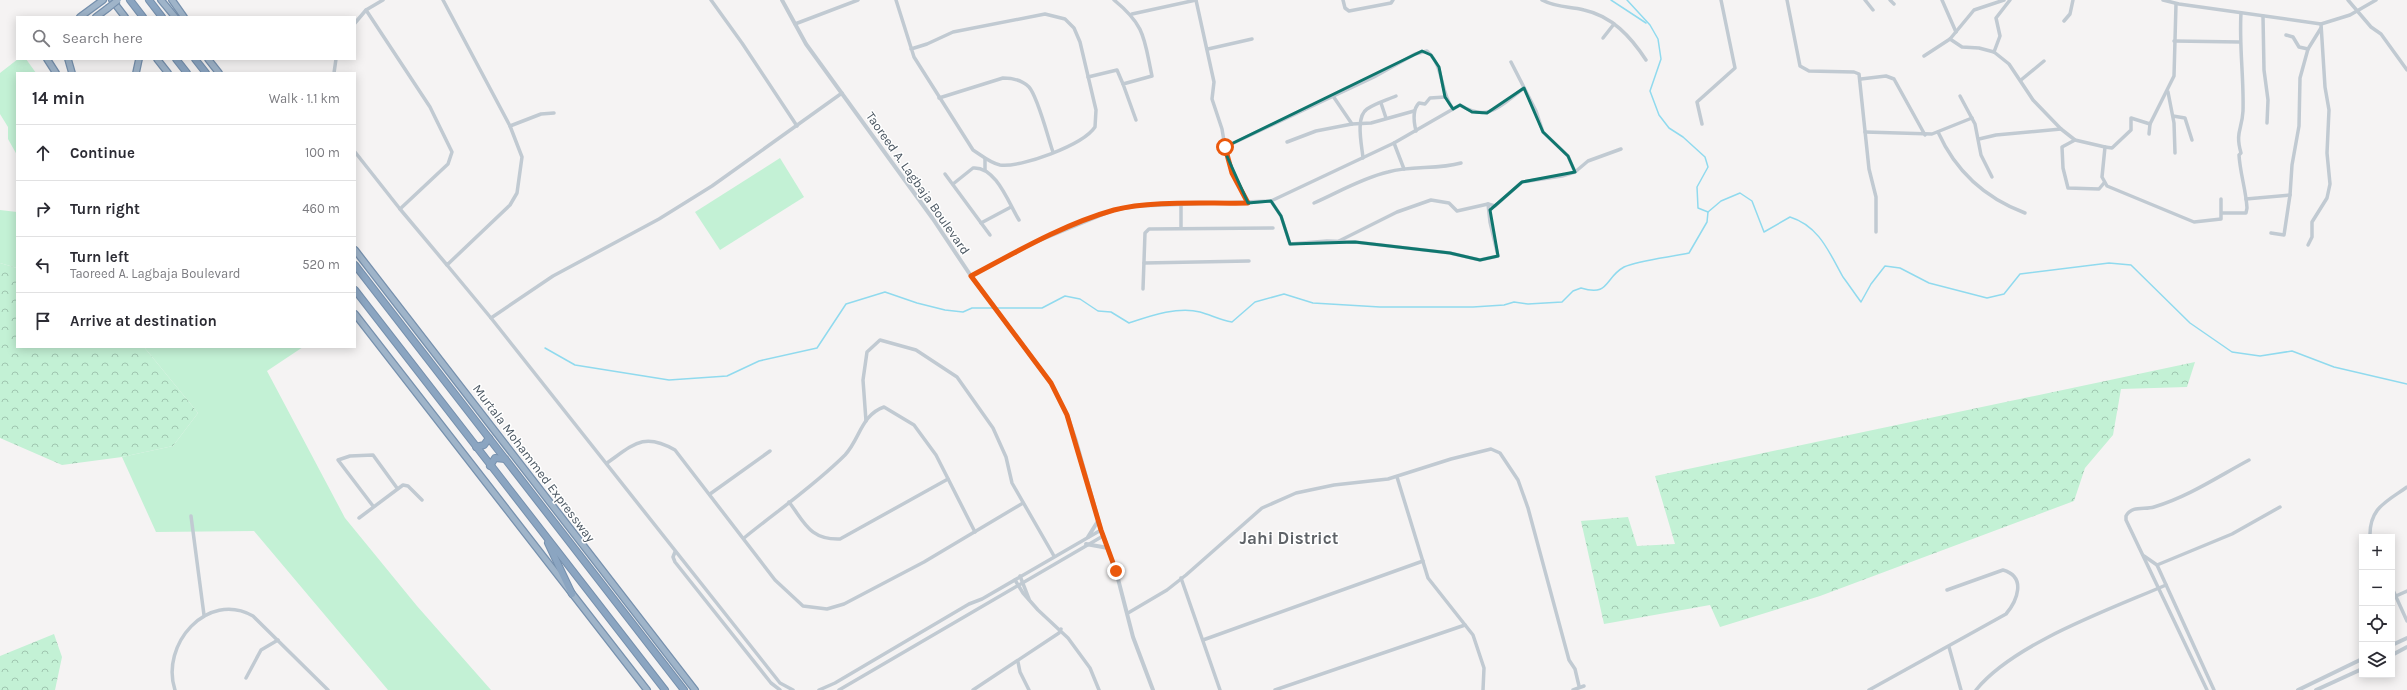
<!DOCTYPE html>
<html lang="en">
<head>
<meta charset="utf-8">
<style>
  body { margin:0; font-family:Karla,sans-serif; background:#f2f2f3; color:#2b2b33 }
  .controls { position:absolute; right:12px; bottom:12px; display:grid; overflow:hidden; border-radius:0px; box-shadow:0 2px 10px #0003 }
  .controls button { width:36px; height:36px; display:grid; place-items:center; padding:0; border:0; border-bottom:1px solid #e1e1e2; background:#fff; color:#2b2b33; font:20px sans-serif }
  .stop { position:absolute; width:12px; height:12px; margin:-9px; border:3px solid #ea580c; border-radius:50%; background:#fff }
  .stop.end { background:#ea580c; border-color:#fff; box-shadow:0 1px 4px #0008 }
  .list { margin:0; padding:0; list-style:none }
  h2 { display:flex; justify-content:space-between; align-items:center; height:52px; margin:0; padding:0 16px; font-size:17px }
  h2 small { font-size:13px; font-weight:400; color:#7c7c81 }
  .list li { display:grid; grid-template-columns:26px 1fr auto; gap:12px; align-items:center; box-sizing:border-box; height:56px; padding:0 16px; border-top:1px solid #e1e1e2 }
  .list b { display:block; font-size:15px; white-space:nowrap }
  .list p { margin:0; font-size:13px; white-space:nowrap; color:#7c7c81 }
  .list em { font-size:13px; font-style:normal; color:#7c7c81 }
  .icon { flex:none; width:22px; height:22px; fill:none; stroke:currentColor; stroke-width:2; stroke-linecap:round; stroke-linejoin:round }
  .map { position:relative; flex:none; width:2407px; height:690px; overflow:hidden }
  .search { position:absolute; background:#fff; box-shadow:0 2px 10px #0003; left:16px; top:16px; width:340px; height:44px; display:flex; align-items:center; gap:10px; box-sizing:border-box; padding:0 14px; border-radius:0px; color:#7c7c81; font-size:15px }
  .panel { position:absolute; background:#fff; box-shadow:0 2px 10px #0003; left:16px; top:72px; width:340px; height:276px; border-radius:0px }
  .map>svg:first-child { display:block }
</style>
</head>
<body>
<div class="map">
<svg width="2407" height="690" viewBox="0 0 2407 690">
  <defs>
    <pattern id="forest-crowns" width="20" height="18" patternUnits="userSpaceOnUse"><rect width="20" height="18" fill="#c3f1d5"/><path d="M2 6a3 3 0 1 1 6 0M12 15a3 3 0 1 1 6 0" fill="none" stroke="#a0c6b0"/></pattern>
  </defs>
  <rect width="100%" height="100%" fill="#f5f3f3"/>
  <g fill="#c3f1d5">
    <path d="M18,59H26L36,73H17V155L8,139V127L0,114V73Z"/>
    <path d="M780,158L804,197L720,250L695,212Z"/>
    <path d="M0,210L17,212V268L0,263Z"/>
    <path d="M144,347H303L267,371L345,518L417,606L491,690H388L254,531L156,532L122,457L173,446L198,413Z"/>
  </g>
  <g fill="url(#forest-crowns)">
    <path d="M0,263L17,268V347H144L198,413L173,446L122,457L62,465L0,438Z"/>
    <path d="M2195,362L2187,387L2121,389L2113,435L2085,468L2074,501L1820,596L1720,627L1710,605L1604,624L1581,521L1628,517L1637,546L1675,544L1655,476Z"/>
    <path d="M54,634L62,657L55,690H0V656Z"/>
  </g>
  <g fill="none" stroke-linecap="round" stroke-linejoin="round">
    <g stroke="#90daee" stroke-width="1.5">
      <path d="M1611,0L1646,23"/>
      <path d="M1627,0L1650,25L1658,39L1661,59L1650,91L1659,115L1669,128L1683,137L1705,157L1708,167L1697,187L1698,208L1708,212L1721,201L1740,193L1752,201L1764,232L1790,217C1819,226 1829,252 1843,277C1849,285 1855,294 1861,302L1871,284L1885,266L1900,268L1929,283L1987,298L2004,294L2020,274L2109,263L2131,265L2190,323L2232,352L2260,356L2292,351L2334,367L2407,384"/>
      <path d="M997,308H1042L1065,296L1080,299L1098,311L1111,312L1129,323C1150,316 1178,306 1200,312C1211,315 1220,320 1232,322L1255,302L1284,294L1313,303L1380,307H1473L1504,305L1514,302L1528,304L1562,302L1573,291L1581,288C1610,297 1604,278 1624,267C1639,260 1672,257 1689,253L1707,222L1708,212"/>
      <path d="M545,348L575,365L669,380L727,376L759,361L817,348L846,304L885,292L917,303L945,310L963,312L972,308H993"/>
    </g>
    <g stroke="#7690ad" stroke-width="8">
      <g id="trunk">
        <path d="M112,0L125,17"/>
        <path d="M161,0L175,17"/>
        <path d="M172,0L184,17"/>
        <path d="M80,17L103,0"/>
        <path d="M96,17L108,8"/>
        <path d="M47,59L56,73"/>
        <path d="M68,59L72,73"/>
        <path d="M157,59L168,73"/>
        <path d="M208,59L219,73"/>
        <path d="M136,73L139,59"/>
        <path d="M355,250L695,690"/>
        <path d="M355,314L647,690"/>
      </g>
    </g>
    <g stroke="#7690ad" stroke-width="8">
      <g id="motorway">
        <path d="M130,0L143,17"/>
        <path d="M149,0L162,17"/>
        <path d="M176,59L187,73"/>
        <path d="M195,59L206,73"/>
        <path d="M355,265L684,690"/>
        <path d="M355,290L665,690"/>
        <path d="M476,447L484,445L489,438"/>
        <path d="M490,466L495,458L505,459"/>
        <path d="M548,543L572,594"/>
      </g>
    </g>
    <g stroke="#c1cad2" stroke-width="3.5">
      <path d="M711,0L742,43L797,126"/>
      <path d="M896,0L914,57L973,150C981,155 990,163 1000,165C1021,168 1083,145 1095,127L1096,110L1080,42L1074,28L1065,19L1045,14L953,32L927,44L911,49"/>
      <path d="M1114,0C1146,26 1144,39 1152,76L1123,84L1136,120"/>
      <path d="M1196,0L1214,82L1212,99L1222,129L1225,147"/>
      <path d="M1343,0L1345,8L1349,11L1391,3L1393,0"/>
      <path d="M1542,0C1557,8 1569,6 1584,10C1612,16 1631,37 1646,60"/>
      <path d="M1787,0L1800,66L1809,71L1854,72L1859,74L1869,169L1876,197V232"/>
      <path d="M1865,0L1873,10"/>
      <path d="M1890,0L1894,4"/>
      <path d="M1942,0L1956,32"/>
      <path d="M2163,0L2179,4L2321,24L2350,15L2376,0"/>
      <path d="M2348,0L2371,27L2381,34L2407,70"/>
      <path d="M1132,14L1196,0"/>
      <path d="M2263,16L2264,70L2268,100L2267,123"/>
      <path d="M2064,21L2070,14L2073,0"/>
      <path d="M355,23L366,10L383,0"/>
      <path d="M795,24L858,0"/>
      <path d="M2286,35L2293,37L2299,47L2308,49"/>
      <path d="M1603,38L1614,24"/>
      <path d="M1950,39L1962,47L1979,48L1994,52L2009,64L2033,100L2061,129L2075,140L2105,147L2102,177L2107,186L2194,222L2221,219V199"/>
      <path d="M2174,41L2240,42"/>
      <path d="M1208,49L1252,39"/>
      <path d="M1994,52L2000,36L1996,18L2010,0"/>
      <path d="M1924,56L1950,39L1974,10L2004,0"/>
      <path d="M1511,62L1536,111L1543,132L1568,156L1575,172"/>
      <path d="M334,73L336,59"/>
      <path d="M1088,77L1117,70L1123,84"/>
      <path d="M1861,79L1886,76L1894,79L1925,135"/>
      <path d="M2021,80L2044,61"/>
      <path d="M2168,92L2174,123L2175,153"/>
      <path d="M1333,96L1352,124"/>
      <path d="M1960,96L1975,124L1981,155L1992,177"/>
      <path d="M939,98L1003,78C1013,78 1022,80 1029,87C1038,97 1048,138 1053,152"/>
      <path d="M1381,103L1386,118"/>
      <path d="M2173,116L2185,118L2192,140"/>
      <path d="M1702,124L1697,102L1735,68L1721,0"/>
      <path d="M510,126L541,114L554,113"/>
      <path d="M1416,131C1414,123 1412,110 1419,103L1425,104L1430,98L1445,97"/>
      <path d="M1865,132L1932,134L1972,118"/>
      <path d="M1938,132C1956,172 1985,198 2025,213"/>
      <path d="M2149,134L2150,124"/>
      <path d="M1979,139L1996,135L2061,129"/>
      <path d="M2075,140L2062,147L2063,168L2068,188L2099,189L2104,183"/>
      <path d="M1287,142L1316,131L1352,124L1371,123L1414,111"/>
      <path d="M1394,143L1404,169"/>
      <path d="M2105,147L2112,148L2131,130V118L2150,124L2174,76L2176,4"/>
      <path d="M355,152L400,209L448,164L452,152L430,107L366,10"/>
      <path d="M1363,158C1362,146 1355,117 1367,109C1376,103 1387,100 1396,96"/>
      <path d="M985,170V159"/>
      <path d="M945,174L990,235"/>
      <path d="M953,184L973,168C996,166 1009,204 1019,220"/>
      <path d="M2246,199L2290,195L2292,165L2299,126L2300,78L2308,49L2321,28"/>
      <path d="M1271,201L1281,216L1290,244L1327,241L1355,242L1450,253L1480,260L1498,256L1490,222L1488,204L1495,206L1522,182L1562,176L1575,172L1588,161L1621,149"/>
      <path d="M1248,203L1232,173L1225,147L1374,77L1415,54L1427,51C1445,67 1439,91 1453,109"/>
      <path d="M1314,203C1337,193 1362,178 1388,172C1412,165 1437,170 1461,163"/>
      <path d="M1181,205V228"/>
      <path d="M400,209L447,265L510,205L517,193L522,157L510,126L443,0"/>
      <path d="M2222,213H2246L2247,208C2246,190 2240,173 2239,155L2241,153C2235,132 2242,130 2243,111C2244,78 2239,46 2241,13"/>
      <path d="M981,223L1011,207"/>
      <path d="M2271,233L2284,235L2290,195"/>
      <path d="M1339,241L1397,212L1431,200L1449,203L1457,211L1488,204"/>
      <path d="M2308,245L2312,237V222L2327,198L2330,184L2327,153L2329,110L2325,87L2321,24"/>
      <path d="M1144,263L1249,261"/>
      <path d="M447,265L491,318L553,276L659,219L712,186L842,93"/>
      <path d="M971,276L1031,244L1114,210L1138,206L1271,201L1394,143L1460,105C1489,123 1501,105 1524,88"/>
      <path d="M1143,289L1145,233L1149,229L1273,228"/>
      <path d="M491,318L780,683L793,690"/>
      <path d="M866,421L863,380L867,352L880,340L916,350L957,377L993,428L1006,457L1012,483L1054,556"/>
      <path d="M607,463C634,444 644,432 675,450L775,580L803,606L827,609L844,604L924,562L1023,503"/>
      <path d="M1397,477L1428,578L1473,635L1484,668L1483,690"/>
      <path d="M710,494L770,451"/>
      <path d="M789,502C805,523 810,540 840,539L948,479"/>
      <path d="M373,506L338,460L350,456L373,455L397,488"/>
      <path d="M191,516L204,615"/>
      <path d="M359,518L403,485L408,486L422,500"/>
      <path d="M2370,537C2369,508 2386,502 2407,487"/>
      <path d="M744,538C777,511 814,486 845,455C860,439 861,415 884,407L914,425L936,455L975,532"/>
      <path d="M675,552L673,557L675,562L771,683L780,690"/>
      <path d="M2144,556L2157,565L2214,690"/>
      <path d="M2157,565L2232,534L2280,507"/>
      <path d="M1020,576L1029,599"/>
      <path d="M1181,578L1220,690"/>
      <path d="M1015,580L1023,593L1038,610L1068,638L1090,668L1099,690"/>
      <path d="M2392,588L2407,621"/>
      <path d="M2396,596L2407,591"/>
      <path d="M1128,613L1167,590L1186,575L1262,508L1296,493L1334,485L1388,479L1451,459L1491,449L1500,453L1518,480L1528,508L1569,660L1575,669L1579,686"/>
      <path d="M1203,640L1423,561"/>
      <path d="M1949,647L1961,690"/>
      <path d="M1018,662L1020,672L1029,690"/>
      <path d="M246,678L261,650L278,640"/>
      <path d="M175,690C160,645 207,590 253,616L328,690"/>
      <path d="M819,690L835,683L969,604L982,599L1101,530"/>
      <path d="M839,690L1103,536"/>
      <path d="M973,690L1059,633L1061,629"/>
      <path d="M1275,690L1465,625"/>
      <path d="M1573,690L1584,686"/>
      <path d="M1869,690L2006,614C2017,601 2027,577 2003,570L1947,590"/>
      <path d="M1976,690C2014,643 2111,609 2166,585"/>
      <path d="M2207,690L2126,520V516C2132,505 2145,510 2154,507C2188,497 2219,476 2249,460"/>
    </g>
    <g stroke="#c1cad2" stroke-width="4">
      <path d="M782,0L806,44L933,219L971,276L1051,383L1067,415L1076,441L1101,530L1116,571L1133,637L1153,690"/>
      <path d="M1088,537L1098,521"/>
      <path d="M1086,544L1108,548"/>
      <path d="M2392,645L2407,638"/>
      <path d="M2392,655L2407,647"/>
      <path d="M2298,690L2362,659"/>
      <path d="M2316,690L2362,669"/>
    </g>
    <use href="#trunk" stroke="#9fb4c9" stroke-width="5.5"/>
    <use href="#motorway" stroke="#8ba5c1" stroke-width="6"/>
    <g stroke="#7690ad" stroke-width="8" stroke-linecap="butt">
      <path id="trunk-bridge" d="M108,8L118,0"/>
    </g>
    <use href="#trunk-bridge" stroke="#9fb4c9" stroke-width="5.5"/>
  </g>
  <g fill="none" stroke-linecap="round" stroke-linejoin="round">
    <path stroke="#ea580c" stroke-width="5" d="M1116,571L1101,530L1067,415L1051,383L971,276C1016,252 1064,224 1114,210C1150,200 1209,204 1248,203L1232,173L1225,147"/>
  </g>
  <path fill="none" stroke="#0f766e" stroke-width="3" stroke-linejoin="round" d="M1422,51L1431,55L1439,67L1445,97L1453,109L1460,105L1472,112L1487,113L1524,88L1543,132L1568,156L1575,172L1522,182L1490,210L1498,256L1480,260L1450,253L1355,242L1290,244L1281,216L1271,201L1248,203L1226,154L1225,147Z"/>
  <g text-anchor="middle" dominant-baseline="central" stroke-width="3" stroke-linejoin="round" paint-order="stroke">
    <g font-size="13" fill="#4a5661" stroke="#fff">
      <text transform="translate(918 183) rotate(55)">Taoreed A. Lagbaja Boulevard</text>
      <text transform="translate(534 463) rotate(53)">Murtala Mohammed Expressway</text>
    </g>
    <g font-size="17" font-weight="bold" fill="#5f6368" stroke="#fff">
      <text x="1289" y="538">Jahi District</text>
    </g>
  </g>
</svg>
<div class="controls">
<button>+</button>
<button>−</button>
<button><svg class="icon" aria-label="locate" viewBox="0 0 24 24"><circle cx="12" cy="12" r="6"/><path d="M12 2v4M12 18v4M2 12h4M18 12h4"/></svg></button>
<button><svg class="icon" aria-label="layers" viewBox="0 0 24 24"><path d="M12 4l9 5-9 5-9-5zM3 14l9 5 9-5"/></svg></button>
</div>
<div class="stop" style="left:1225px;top:147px"></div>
<div class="stop end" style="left:1116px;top:571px"></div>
<div class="search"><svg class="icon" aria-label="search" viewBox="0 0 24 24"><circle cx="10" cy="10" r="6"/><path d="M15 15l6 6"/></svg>Search here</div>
<section class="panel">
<h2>14 min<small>Walk · 1.1 km</small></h2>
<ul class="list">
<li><svg class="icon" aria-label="ahead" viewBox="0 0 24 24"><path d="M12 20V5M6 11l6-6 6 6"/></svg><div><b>Continue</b></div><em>100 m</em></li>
<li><svg class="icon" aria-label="right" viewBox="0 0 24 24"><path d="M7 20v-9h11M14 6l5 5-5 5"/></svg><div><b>Turn right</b></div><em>460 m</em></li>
<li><svg class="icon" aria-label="left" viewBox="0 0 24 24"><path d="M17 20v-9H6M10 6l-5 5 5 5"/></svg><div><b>Turn left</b><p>Taoreed A. Lagbaja Boulevard</p></div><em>520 m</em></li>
<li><svg class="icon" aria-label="arrive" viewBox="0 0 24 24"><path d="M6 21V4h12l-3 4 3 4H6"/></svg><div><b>Arrive at destination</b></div></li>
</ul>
</section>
</div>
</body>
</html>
